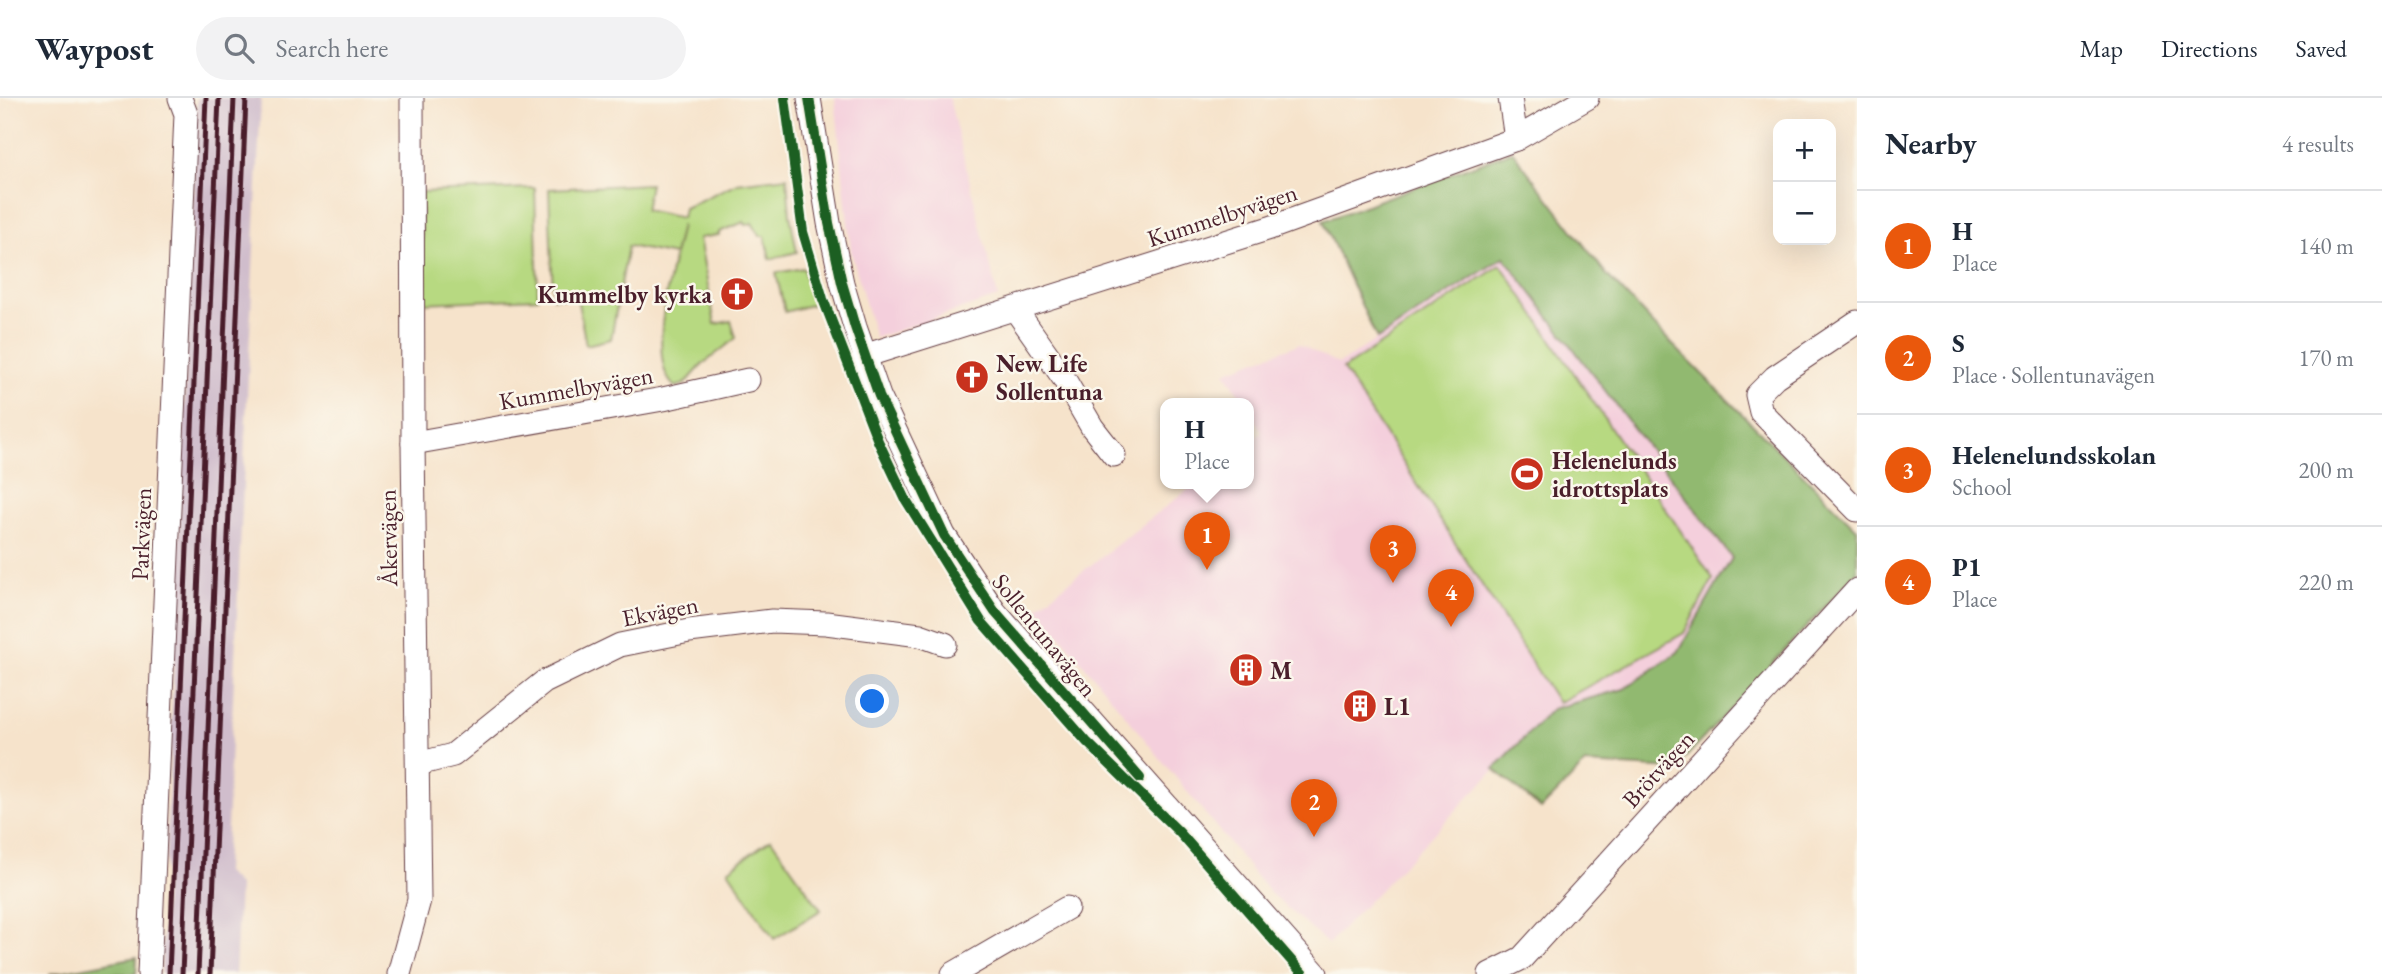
<!DOCTYPE html>
<html lang="en">
<head>
<meta charset="utf-8">
<style>
  body { margin:0; font-family:"EB Garamond",serif; background:#f2f2f3; color:#1f2937 }
  .controls { position:absolute; right:21px; top:21px; display:grid; overflow:hidden; border-radius:14px; box-shadow:0 7px 28px #0002 }
  .controls button { width:63px; height:63px; display:grid; place-items:center; padding:0; border:0; border-bottom:2px solid #e0e1e3; background:#fff; color:#1f2937; font:35px sans-serif }
  .you { position:absolute; left:873px; top:604px; width:24px; height:24px; margin:-18px; border:5px solid #fff; border-radius:50%; background:#1a73e8; box-shadow:0 0 0 10px #1a73e833 }
  .badge { display:grid; place-items:center; width:46px; height:46px; border-radius:50%; background:#ea580c; color:#fff; font-size:23px; font-weight:700 }
  .pin { position:absolute; translate:-50% -58px; filter:drop-shadow(0 2px 4px #0008) }
  .pin::after { content:''; position:absolute; top:37px; width:24px; height:21px; background:inherit; clip-path:polygon(0 0,100% 0,50% 100%) }
  .popup { position:absolute; left:1160px; top:300px; width:94px; height:91px; box-sizing:border-box; display:grid; place-content:center; border-radius:14px; background:#fff; filter:drop-shadow(0 2px 5px #0005); font-size:23px; white-space:nowrap; color:#747a83 }
  .popup b { font-size:26px; color:#1f2937 }
  .popup::after { content:''; position:absolute; left:50%; top:100%; margin-left:-14px; border:14px solid transparent; border-top-color:#fff }
  .list { margin:0; padding:0; list-style:none }
  h2 { display:flex; justify-content:space-between; align-items:center; height:91px; margin:0; padding:0 28px; font-size:30px }
  h2 small { font-size:23px; font-weight:400; color:#747a83 }
  .list li { display:grid; grid-template-columns:46px 1fr auto; gap:21px; align-items:center; box-sizing:border-box; height:112px; padding:0 28px; border-top:2px solid #e0e1e3 }
  .list b { display:block; font-size:26px; white-space:nowrap }
  .list p { margin:0; font-size:23px; white-space:nowrap; color:#747a83 }
  .list em { font-size:23px; font-style:normal; color:#747a83 }
  .icon { flex:none; width:38px; height:38px; fill:none; stroke:currentColor; stroke-width:2; stroke-linecap:round; stroke-linejoin:round }
  .map { position:relative; flex:none; width:1857px; height:876px; overflow:hidden }
  header { display:flex; align-items:center; gap:42px; box-sizing:border-box; height:98px; padding:0 35px; background:#fff; border-bottom:2px solid #e0e1e3 }
  header strong { font-size:33px }
  nav { display:flex; gap:38px; margin-inline-start:auto; font-size:24px }
  .search { width:490px; height:63px; background:#f2f2f3; display:flex; align-items:center; gap:18px; box-sizing:border-box; padding:0 24px; border-radius:38px; color:#747a83; font-size:26px }
  main { display:flex }
  aside { flex:1; background:#fff }
  .map>svg:first-child { display:block }
</style>
</head>
<body>
<header>
<strong>Waypost</strong>
<div class="search"><svg class="icon" aria-label="search" viewBox="0 0 24 24"><circle cx="10" cy="10" r="6"/><path d="M15 15l6 6"/></svg>Search here</div>
<nav><a>Map</a><a>Directions</a><a>Saved</a></nav>
</header>
<main>
<div class="map">
<svg width="1857" height="876" viewBox="0 0 1857 876">
  <rect width="100%" height="100%" fill="#fbf7ec"/>
  <filter id="ink" filterUnits="userSpaceOnUse"><feTurbulence type="fractalNoise" baseFrequency=".0143" numOctaves="2"/><feDisplacementMap in="SourceGraphic" scale="14" xChannelSelector="R" yChannelSelector="G"/><feConvolveMatrix kernelMatrix="1 2 1 2 8 2 1 2 1" color-interpolation-filters="sRGB"/></filter>
  <filter id="wash" filterUnits="userSpaceOnUse"><feTurbulence type="fractalNoise" baseFrequency=".00686" numOctaves="4" result="noise"/><feDisplacementMap in="SourceGraphic" scale="28" xChannelSelector="R" yChannelSelector="G"/><feGaussianBlur stdDeviation="1.57" result="paint"/><feColorMatrix in="noise" values="0 0 0 0 0 0 0 0 0 0 0 0 0 0 0 0 0 1.4 0 .05"/><feComposite in="paint" operator="in"/></filter>
  <g filter="url(#wash)">
    <rect width="100%" height="100%" fill="#f6e3cb"/>
    <g fill="#f4cfdc">
      <path d="M835,0H949L998,199L875,240L851,153Z"/>
      <path d="M1504,158L1732,460L1678,553L1624,591L1552,612L1328,846L1269,794L1037,509L1195,386H1249V344L1262,334L1249,313V306H1245L1225,274L1299,246L1339,266Z"/>
    </g>
    <path fill="#d0bdcc" d="M197,0H261L225,774L239,788L235,876H161Z"/>
    <g fill="#b7d981" stroke="#807c56" stroke-width="2">
      <path d="M787,79L790,117L797,154L770,161L765,138H760L752,125L746,127L744,124L719,134V137L699,140L715,226L731,223L736,240L702,267L685,286L675,289C644,264 674,163 681,127L674,157L628,148L611,241L586,247L577,199L553,200L549,91L650,86L645,112L682,120L684,110L737,85Z"/>
      <path d="M535,90L538,200L423,205L421,94Z"/>
      <path d="M1501,167L1713,481L1684,535L1558,605L1343,271Z"/>
      <path d="M803,170L814,206L785,214L776,175Z"/>
      <path d="M771,741L821,812L774,841L728,772Z"/>
    </g>
    <g fill="#91b96f" stroke="#6e6c4d" stroke-width="2">
      <path d="M1512,53L1607,177L1672,246L1857,431V474L1675,671L1585,666L1541,711L1494,671L1552,611L1624,591L1678,554L1732,460L1504,159L1377,241L1323,123Z"/>
      <path d="M137,859L136,876H49Z"/>
    </g>
  </g>
  <g filter="url(#ink)">
    <g fill="none" stroke-linecap="round" stroke-linejoin="round">
      <g stroke="#643c43" stroke-width="25">
        <g id="minor">
          <path d="M809,0L829,125L842,185L855,229L879,298L944,437L995,514L1316,876"/>
          <path d="M1510,0L1516,41"/>
          <path d="M1015,211L1063,279L1092,329L1114,357"/>
          <path d="M1857,224L1775,279L1757,297L1761,314L1857,412"/>
          <path d="M864,258L1270,130L1516,41L1587,0"/>
          <path d="M413,345L663,301L748,282"/>
          <path d="M418,666L453,657L544,584L620,547L689,533L772,523L826,525L920,537L945,546"/>
          <path d="M149,876L186,16L180,0"/>
          <path d="M399,876L419,802L413,345L412,0"/>
          <path d="M953,876L1067,810"/>
          <path d="M1490,876L1522,860L1857,492"/>
        </g>
      </g>
      <use href="#minor" stroke="#fff" stroke-width="23"/>
      <g stroke="#4a1f2b" stroke-width="5">
        <path d="M169,876L206,0"/>
        <path d="M182,876L219,0"/>
        <path d="M198,876L234,0"/>
        <path d="M210,876L246,0"/>
      </g>
      <g stroke="#fbf7ec" stroke-width="15">
        <g id="cycleway">
          <path d="M785,0L803,134L823,201L878,343L906,402L981,523L1087,644L1179,734L1303,876"/>
          <path d="M809,0L829,125L842,185L855,229L879,298L944,437L995,514L1140,680"/>
        </g>
      </g>
      <use href="#cycleway" stroke="#1b5e20" stroke-width="10"/>
    </g>
  </g>
  <defs>
    <g id="church-disc" transform="scale(1.75)"><circle r="9.5" fill="#c8321e" stroke="#fbf7ec"/><path d="M-1.2-6h2.4v3.5h3.3v2.4h-3.3V6h-2.4V-.1h-3.3v-2.4h3.3Z" fill="#fff"/></g>
    <g id="stadium-disc" transform="scale(1.75)"><circle r="9.5" fill="#c8321e" stroke="#fbf7ec"/><path d="M0-5a6.5 5 0 1 0 0 10a6.5 5 0 1 0 0-10ZM-3.5-1.8h7v3.6h-7Z" fill="#fff"/></g>
    <g id="building-disc" transform="scale(1.75)"><circle r="9.5" fill="#c8321e" stroke="#fbf7ec"/><path d="M-4-6H4V6H1V3H-1V6H-4ZM-2.5-4.3h1.7v1.8h-1.7ZM.8-4.3h1.7v1.8H.8ZM-2.5-1h1.7V.8h-1.7ZM.8-1h1.7V.8H.8Z" fill="#fff"/></g>
  </defs>
  <g fill-rule="evenodd">
    <use href="#church-disc" x="737" y="196"/>
    <use href="#church-disc" x="972" y="279"/>
    <use href="#stadium-disc" x="1527" y="376"/>
    <use href="#building-disc" x="1246" y="572"/>
    <use href="#building-disc" x="1360" y="608"/>
  </g>
  <g text-anchor="middle" dominant-baseline="central" stroke-width="5" stroke-linejoin="round" paint-order="stroke">
    <g font-size="24" fill="#4a1f2b" stroke="#fbf7ec">
      <text transform="translate(1222 117) rotate(-18)">Kummelbyvägen</text>
      <text transform="translate(576 290) rotate(-10)">Kummelbyvägen</text>
      <text transform="translate(141 436) rotate(-88)">Parkvägen</text>
      <text transform="translate(388 440) rotate(-91)">Åkervägen</text>
      <text transform="translate(660 513) rotate(-11)">Ekvägen</text>
      <text transform="translate(1045 537) rotate(51)">Sollentunavägen</text>
      <text transform="translate(1658 671) rotate(-48)">Brötvägen</text>
    </g>
    <g font-size="24" font-weight="bold" fill="#4a1f2b" stroke="#fbf7ec" text-anchor="start">
      <text x="712" y="196" text-anchor="end">Kummelby kyrka</text>
      <text x="996" y="265">New Life<tspan x="996" dy="28">Sollentuna</tspan></text>
      <text x="1552" y="362">Helenelunds<tspan x="1552" dy="28">idrottsplats</tspan></text>
      <text x="1270" y="572">M</text>
      <text x="1384" y="608">L1</text>
    </g>
  </g>
</svg>
<div class="controls">
<button>+</button>
<button>−</button>
</div>
<div class="you"></div>
<div class="pin badge" style="left:1207px;top:472px">1</div>
<div class="popup"><b>H</b>Place</div>
<div class="pin badge" style="left:1314px;top:739px">2</div>
<div class="pin badge" style="left:1393px;top:485px">3</div>
<div class="pin badge" style="left:1451px;top:529px">4</div>
</div>
<aside>
<h2>Nearby<small>4 results</small></h2>
<ul class="list">
<li><span class="badge">1</span><div><b>H</b><p>Place</p></div><em>140 m</em></li>
<li><span class="badge">2</span><div><b>S</b><p>Place · Sollentunavägen</p></div><em>170 m</em></li>
<li><span class="badge">3</span><div><b>Helenelundsskolan</b><p>School</p></div><em>200 m</em></li>
<li><span class="badge">4</span><div><b>P1</b><p>Place</p></div><em>220 m</em></li>
</ul>
</aside>
</main>
</body>
</html>
